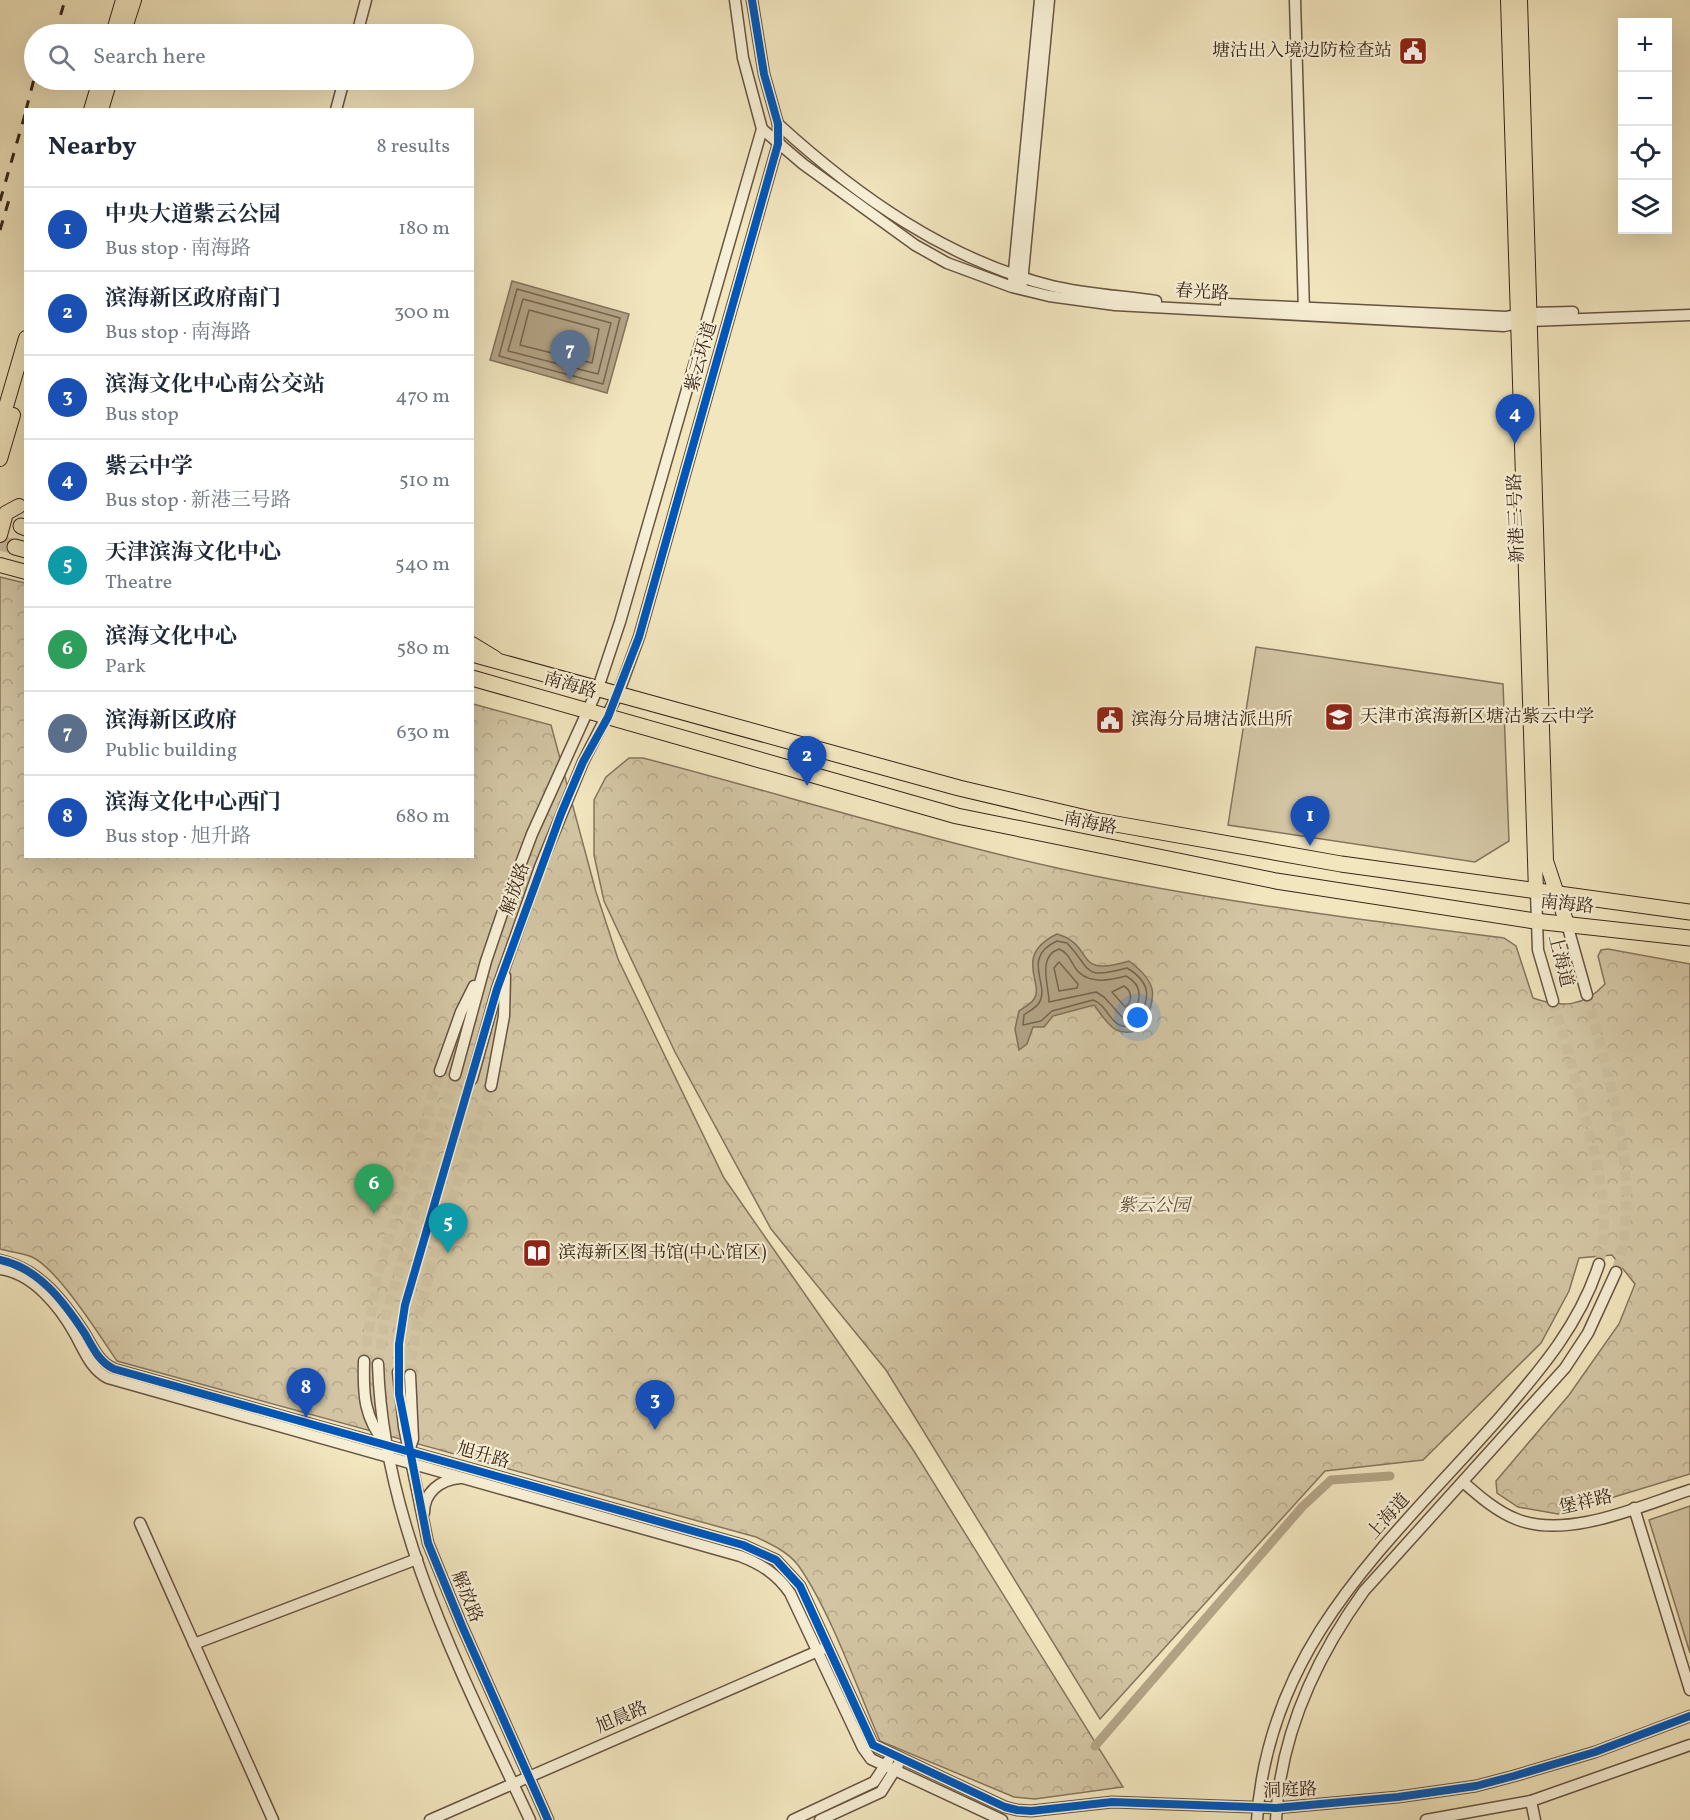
<!DOCTYPE html>
<html lang="en">
<head>
<meta charset="utf-8">
<style>
  body { margin:0; font-family:Vollkorn,"Noto Serif SC",serif; background:#f6f6f7; color:#1f2937 }
  .controls { position:absolute; right:18px; top:18px; display:grid; overflow:hidden; border-radius:0px; box-shadow:0 6px 24px #0002 }
  .controls button { width:54px; height:54px; display:grid; place-items:center; padding:0; border:0; border-bottom:2px solid #e0e1e3; background:#fff; color:#1f2937; font:30px sans-serif }
  .you { position:absolute; left:1138px; top:1018px; width:21px; height:21px; margin:-15px; border:4px solid #fff; border-radius:50%; background:#1a73e8; box-shadow:0 0 0 9px #1a73e833 }
  .badge { display:grid; place-items:center; width:39px; height:39px; border-radius:50%; background:#8f2418; color:#fff; font-size:20px; font-weight:700 }
  .pin { position:absolute; translate:-50% -50px; filter:drop-shadow(0 2px 3px #0008) }
  .pin::after { content:''; position:absolute; top:32px; width:21px; height:18px; background:inherit; clip-path:polygon(0 0,100% 0,50% 100%) }
  .list { margin:0; padding:0; list-style:none }
  h2 { display:flex; justify-content:space-between; align-items:center; height:78px; margin:0; padding:0 24px; font-size:26px }
  h2 small { font-size:20px; font-weight:400; color:#747a83 }
  .list li { display:grid; grid-template-columns:39px 1fr auto; gap:18px; align-items:center; box-sizing:border-box; height:84px; padding:0 24px; border-top:2px solid #e0e1e3 }
  .list b { display:block; font-size:22px; white-space:nowrap }
  .list p { margin:0; font-size:20px; white-space:nowrap; color:#747a83 }
  .list em { font-size:20px; font-style:normal; color:#747a83 }
  .icon { flex:none; width:33px; height:33px; fill:none; stroke:currentColor; stroke-width:2; stroke-linecap:round; stroke-linejoin:round }
  .map { position:relative; flex:none; width:1690px; height:1820px; overflow:hidden }
  .search { position:absolute; background:#fff; box-shadow:0 6px 24px #0002; left:24px; top:24px; width:450px; height:66px; display:flex; align-items:center; gap:15px; box-sizing:border-box; padding:0 21px; border-radius:33px; color:#747a83; font-size:22px }
  .panel { position:absolute; background:#fff; box-shadow:0 6px 24px #0002; left:24px; top:108px; width:450px; height:750px; border-radius:0px }
  .map>svg:first-child { display:block }
</style>
</head>
<body>
<div class="map">
<svg width="1690" height="1820" viewBox="0 0 1690 1820">
  <defs>
    <pattern id="park-crowns" width="20" height="18" patternUnits="userSpaceOnUse" patternTransform="scale(1.5)"><rect width="20" height="18" fill="#d3c5a3"/><path d="M2 6a3 3 0 1 1 6 0M12 15a3 3 0 1 1 6 0" fill="none" stroke="#b6a98c"/></pattern>
  </defs>
  <rect width="100%" height="100%" fill="#f2e6bf"/>
  <filter id="stains"><feTurbulence type="fractalNoise" baseFrequency=".00333" numOctaves="4"/><feColorMatrix values="0 0 0 0 .2 0 0 0 0 .09 0 0 0 0 .02 0 0 0 .5 -.17"/></filter>
  <radialGradient id="worn" r=".72"><stop offset=".6" stop-color="#630" stop-opacity="0"/><stop offset="1" stop-color="#630" stop-opacity=".3"/></radialGradient>
  <g fill="#d3c5a3" stroke="#86745e" stroke-width="1.5">
    <path d="M1256,647L1503,684L1509,841L1475,862L1228,825Z"/>
    <path d="M1690,1506V1653L1649,1520Z"/>
  </g>
  <g fill="url(#park-crowns)" stroke="#86745e" stroke-width="1.5">
    <path d="M0,577L25,583L26,856H472L473,704L551,725L596,892L618,959L724,1178L912,1448L1123,1787L1035,1799L1014,1797L880,1741C857,1688 831,1612 798,1565C788,1552 771,1544 756,1537L117,1361C100,1336 58,1269 32,1257C22,1253 10,1252 0,1249Z"/>
    <path d="M629,758H643C797,798 949,847 1105,878C1237,904 1371,921 1504,938L1516,946L1533,998C1561,1008 1584,1007 1605,984L1598,956L1601,950L1608,949L1690,964V1474L1558,1514L1518,1507L1497,1493L1496,1481L1569,1395L1619,1324L1635,1284L1612,1255L1579,1258L1569,1291L1541,1343L1423,1460L1325,1471L1100,1719L886,1370L771,1229L675,1052L604,901L594,855V800L606,777Z"/>
  </g>
  <g fill="#b3a486" stroke="#82715a" stroke-width="1.5">
    <path d="M512,281L629,314L607,393L490,360Z"/>
    <path d="M1057,934C1096,945 1072,979 1129,961C1160,984 1156,996 1142,1029C1115,1039 1109,1025 1094,1005L1053,1016L1044,1027H1033L1027,1044L1019,1050L1015,1029L1019,1011C1023,1008 1031,1004 1034,999C1045,984 1012,956 1057,934Z"/>
  </g>
  <g fill="none" stroke-linecap="round" stroke-linejoin="round">
    <g stroke="#76644f" stroke-width="1.5">
      <path d="M517,289L620,318L603,384L499,356Z"/>
      <path d="M523,299L611,323L598,374L508,351Z"/>
      <path d="M529,310L599,329L592,363L520,345Z"/>
      <path d="M1057,941L1067,943C1093,971 1082,980 1127,968C1154,984 1149,1000 1137,1024C1110,1035 1111,1006 1093,1000L1052,1011L1041,1021L1023,1025L1024,1015C1029,1011 1036,1008 1039,1003C1051,985 1020,958 1057,941Z"/>
      <path d="M1059,949C1067,952 1070,959 1074,966C1085,985 1108,981 1126,976C1145,986 1140,1001 1132,1018H1123L1104,997L1096,992L1049,1002C1049,986 1037,956 1059,949Z"/>
      <path d="M1059,962L1078,984L1077,988L1059,991L1054,968Z"/>
      <path d="M1124,986C1132,991 1133,1001 1125,1007L1112,992Z"/>
    </g>
    <path stroke="#b3a486" stroke-width="9" d="M1095,1746L1302,1507L1331,1480L1390,1476"/>
    <g stroke="#cdbf9e" stroke-width="10" stroke-dasharray="10 5" stroke-linecap="butt">
      <path d="M1587,995C1609,1080 1644,1186 1616,1272"/>
      <path d="M1553,1001C1565,1040 1576,1080 1586,1120C1599,1169 1611,1214 1599,1264"/>
      <path d="M364,1361L377,1277L440,1071"/>
      <path d="M378,1364L386,1315L455,1075"/>
      <path d="M398,1372L405,1305L472,1079"/>
      <path d="M410,1375C418,1280 462,1176 491,1086"/>
    </g>
    <path stroke="#cdbf9e" stroke-width="15" stroke-dasharray="15 8" stroke-linecap="butt" d="M0,543L15,547"/>
    <g stroke="#675442" stroke-width="13">
      <g id="minor">
        <path d="M1295,0L1304,312"/>
        <path d="M357,34L366,0"/>
        <path d="M336,110L344,80"/>
        <path d="M778,124C857,196 947,260 1052,286C1086,294 1122,296 1156,301"/>
        <path d="M762,129L803,164L915,245L947,263L1012,287L1049,296L1115,305L1504,326L1529,321L1690,315"/>
        <path d="M1013,281L1040,0"/>
        <path d="M1022,283L1049,0"/>
        <path d="M1226,304L1506,317L1530,313L1573,312"/>
        <path d="M1536,892L1538,950L1553,1001"/>
        <path d="M1567,924L1587,995"/>
        <path d="M440,1071L461,1012L474,986"/>
        <path d="M455,1075L486,961L503,911L532,834L598,688L620,622L762,129L743,58L735,0"/>
        <path d="M472,1079L497,989L540,867L583,762L618,694L639,637L778,144V124L764,74L752,0"/>
        <path d="M491,1086L504,1016L505,976"/>
        <path d="M0,1260C39,1268 64,1302 85,1334C93,1348 99,1362 114,1369L743,1545L776,1560L800,1586L873,1745L1005,1807L1017,1810L1031,1811L1112,1802L1276,1808L1398,1797L1476,1786L1514,1776L1595,1752L1690,1716"/>
        <path d="M0,1269C33,1273 60,1307 75,1334C84,1350 91,1370 108,1378L740,1556C761,1564 777,1574 790,1593L863,1748L871,1759L1002,1820"/>
        <path d="M364,1361C363,1396 364,1417 386,1445"/>
        <path d="M378,1364C383,1526 463,1676 530,1820"/>
        <path d="M398,1372L404,1427L428,1543L462,1626L548,1820"/>
        <path d="M410,1375L413,1439L410,1448"/>
        <path d="M1463,1482C1479,1496 1496,1511 1516,1519C1567,1540 1640,1506 1690,1490"/>
        <path d="M1634,1508L1690,1690"/>
        <path d="M424,1513C424,1492 440,1480 460,1478"/>
        <path d="M140,1523L273,1820"/>
        <path d="M194,1644L417,1559"/>
        <path d="M1531,1801L1535,1820"/>
        <path d="M430,1820L825,1648"/>
        <path d="M793,1820L874,1782L888,1761"/>
        <path d="M820,1820L881,1792L898,1765"/>
        <path d="M1257,1820C1269,1641 1391,1542 1501,1416C1541,1369 1580,1324 1599,1264"/>
        <path d="M1276,1820C1280,1735 1315,1659 1364,1591L1565,1368L1588,1333L1616,1272"/>
        <path d="M1426,1820L1531,1801L1690,1745"/>
      </g>
    </g>
    <g stroke="#392418" stroke-width="16">
      <g id="major">
        <path d="M1508,0L1536,892"/>
        <path d="M1520,0L1546,861L1567,924"/>
        <path d="M113,34L123,0"/>
        <path d="M123,34L134,0"/>
        <path d="M91,110L100,80"/>
        <path d="M101,110L110,80"/>
        <path d="M0,427L26,338"/>
        <path d="M0,459L13,415"/>
        <path d="M0,535L6,513L19,506"/>
        <path d="M0,565L26,572"/>
        <path d="M472,644L495,658"/>
      </g>
    </g>
    <g stroke="#392418" stroke-width="17">
      <g id="highway">
        <path d="M21,526L26,528"/>
        <path d="M15,547L26,550"/>
        <path d="M472,654L959,788L1099,821L1341,864L1690,912"/>
        <path d="M472,678L957,816L1276,881L1535,921L1690,938"/>
      </g>
    </g>
    <use href="#minor" stroke="#f7efd5" stroke-width="10"/>
    <use href="#major" stroke="#f2e6bf" stroke-width="14"/>
    <use href="#highway" stroke="#f2e6bf" stroke-width="15"/>
    <g stroke="#392418" stroke-width="3" stroke-dasharray="10 10" stroke-linecap="butt">
      <path d="M55,34L65,0"/>
      <path d="M26,110L34,79"/>
      <path d="M0,201L26,111"/>
      <path d="M0,230L11,193"/>
    </g>
    <g stroke="#f7efd5" stroke-width="11">
      <g id="cycleway">
        <path d="M0,1260C39,1268 64,1302 85,1334C93,1348 99,1362 114,1369L743,1545L776,1560L800,1586L873,1745L1005,1807L1017,1810L1031,1811L1112,1802L1276,1808L1398,1797L1476,1786L1514,1776L1595,1752L1690,1716"/>
        <path d="M548,1820L462,1626L428,1543L399,1394V1344L405,1305L497,989L561,814L583,762L608,717L639,637L778,144V124L764,74L752,0"/>
      </g>
    </g>
    <use href="#cycleway" stroke="#0057b8" stroke-width="8"/>
  </g>
  <defs>
    <g id="civic-square" transform="scale(1.5)"><rect x="-9" y="-9" width="18" height="18" rx="4" fill="#8f2418" stroke="#f7efd5"/><path d="M-.6-6.5H3V-4.5H.6V-3L4-1V1h2V6H-6V1h2V-1L-.6-3ZM-1.2 2.5V6h2.4V2.5Z" fill="#fff"/></g>
    <g id="school-square" transform="scale(1.5)"><rect x="-9" y="-9" width="18" height="18" rx="4" fill="#8f2418" stroke="#f7efd5"/><path d="M0-5L7-2L0 1L-7-2ZM-4 1L0 2.5L4 1V4Q0 6-4 4Z" fill="#fff"/></g>
    <g id="library-square" transform="scale(1.5)"><rect x="-9" y="-9" width="18" height="18" rx="4" fill="#8f2418" stroke="#f7efd5"/><path d="M-6-4Q-3-5.5-.7-3.5V5Q-3 3-6 4ZM6-4Q3-5.5 .7-3.5V5Q3 3 6 4Z" fill="#fff"/></g>
  </defs>
  <g fill-rule="evenodd">
    <use href="#civic-square" x="1413" y="51"/>
    <use href="#school-square" x="1339" y="717"/>
    <use href="#civic-square" x="1110" y="720"/>
    <use href="#library-square" x="537" y="1253"/>
  </g>
  <g text-anchor="middle" dominant-baseline="central" stroke-width="4.5" stroke-linejoin="round" paint-order="stroke">
    <g font-size="18" fill="#392418" stroke="#f7efd5" text-anchor="start">
      <text x="1392" y="51" text-anchor="end">塘沽出入境边防检查站</text>
      <text x="1360" y="717">天津市滨海新区塘沽紫云中学</text>
      <text x="1131" y="720">滨海分局塘沽派出所</text>
      <text x="558" y="1253">滨海新区图书馆(中心馆区)</text>
    </g>
    <g font-size="18" fill="#392418" stroke="#f7efd5">
      <text transform="translate(1202 293) rotate(3)">春光路</text>
      <text transform="translate(702 357) rotate(-74)">紫云环道</text>
      <text transform="translate(1517 518) rotate(-92)">新港三号路</text>
      <text transform="translate(570 686) rotate(16)">南海路</text>
      <text transform="translate(1090 824) rotate(11)">南海路</text>
      <text transform="translate(516 889) rotate(-71)">解放路</text>
      <text transform="translate(1567 905) rotate(6)">南海路</text>
      <text transform="translate(1560 961) rotate(76)">上海道</text>
      <text transform="translate(483 1456) rotate(16)">旭升路</text>
      <text transform="translate(1586 1503) rotate(-13)">堡祥路</text>
      <text transform="translate(1389 1517) rotate(-48)">上海道</text>
      <text transform="translate(466 1597) rotate(68)">解放路</text>
      <text transform="translate(622 1718) rotate(-23)">旭晨路</text>
      <text transform="translate(1290 1791) rotate(-2)">洞庭路</text>
    </g>
    <g font-size="18" font-style="italic" fill="#604c3b" stroke="#f7efd5">
      <text x="1154" y="1206">紫云公园</text>
    </g>
  </g>
  <rect width="100%" height="100%" filter="url(#stains)"/>
  <rect width="100%" height="100%" fill="url(#worn)"/>
</svg>
<div class="controls">
<button>+</button>
<button>−</button>
<button><svg class="icon" aria-label="locate" viewBox="0 0 24 24"><circle cx="12" cy="12" r="6"/><path d="M12 2v4M12 18v4M2 12h4M18 12h4"/></svg></button>
<button><svg class="icon" aria-label="layers" viewBox="0 0 24 24"><path d="M12 4l9 5-9 5-9-5zM3 14l9 5 9-5"/></svg></button>
</div>
<div class="you"></div>
<div class="pin badge" style="left:1310px;top:846px;background:#1a4fb4">1</div>
<div class="pin badge" style="left:807px;top:786px;background:#1a4fb4">2</div>
<div class="pin badge" style="left:655px;top:1430px;background:#1a4fb4">3</div>
<div class="pin badge" style="left:1515px;top:444px;background:#1a4fb4">4</div>
<div class="pin badge" style="left:448px;top:1253px;background:#0f9aa8">5</div>
<div class="pin badge" style="left:374px;top:1214px;background:#2e9e5b">6</div>
<div class="pin badge" style="left:570px;top:380px;background:#5c6f8a">7</div>
<div class="pin badge" style="left:306px;top:1418px;background:#1a4fb4">8</div>
<div class="search"><svg class="icon" aria-label="search" viewBox="0 0 24 24"><circle cx="10" cy="10" r="6"/><path d="M15 15l6 6"/></svg>Search here</div>
<section class="panel">
<h2>Nearby<small>8 results</small></h2>
<ul class="list">
<li><span class="badge" style="background:#1a4fb4">1</span><div><b>中央大道紫云公园</b><p>Bus stop · 南海路</p></div><em>180 m</em></li>
<li><span class="badge" style="background:#1a4fb4">2</span><div><b>滨海新区政府南门</b><p>Bus stop · 南海路</p></div><em>300 m</em></li>
<li><span class="badge" style="background:#1a4fb4">3</span><div><b>滨海文化中心南公交站</b><p>Bus stop</p></div><em>470 m</em></li>
<li><span class="badge" style="background:#1a4fb4">4</span><div><b>紫云中学</b><p>Bus stop · 新港三号路</p></div><em>510 m</em></li>
<li><span class="badge" style="background:#0f9aa8">5</span><div><b>天津滨海文化中心</b><p>Theatre</p></div><em>540 m</em></li>
<li><span class="badge" style="background:#2e9e5b">6</span><div><b>滨海文化中心</b><p>Park</p></div><em>580 m</em></li>
<li><span class="badge" style="background:#5c6f8a">7</span><div><b>滨海新区政府</b><p>Public building</p></div><em>630 m</em></li>
<li><span class="badge" style="background:#1a4fb4">8</span><div><b>滨海文化中心西门</b><p>Bus stop · 旭升路</p></div><em>680 m</em></li>
</ul>
</section>
</div>
</body>
</html>
